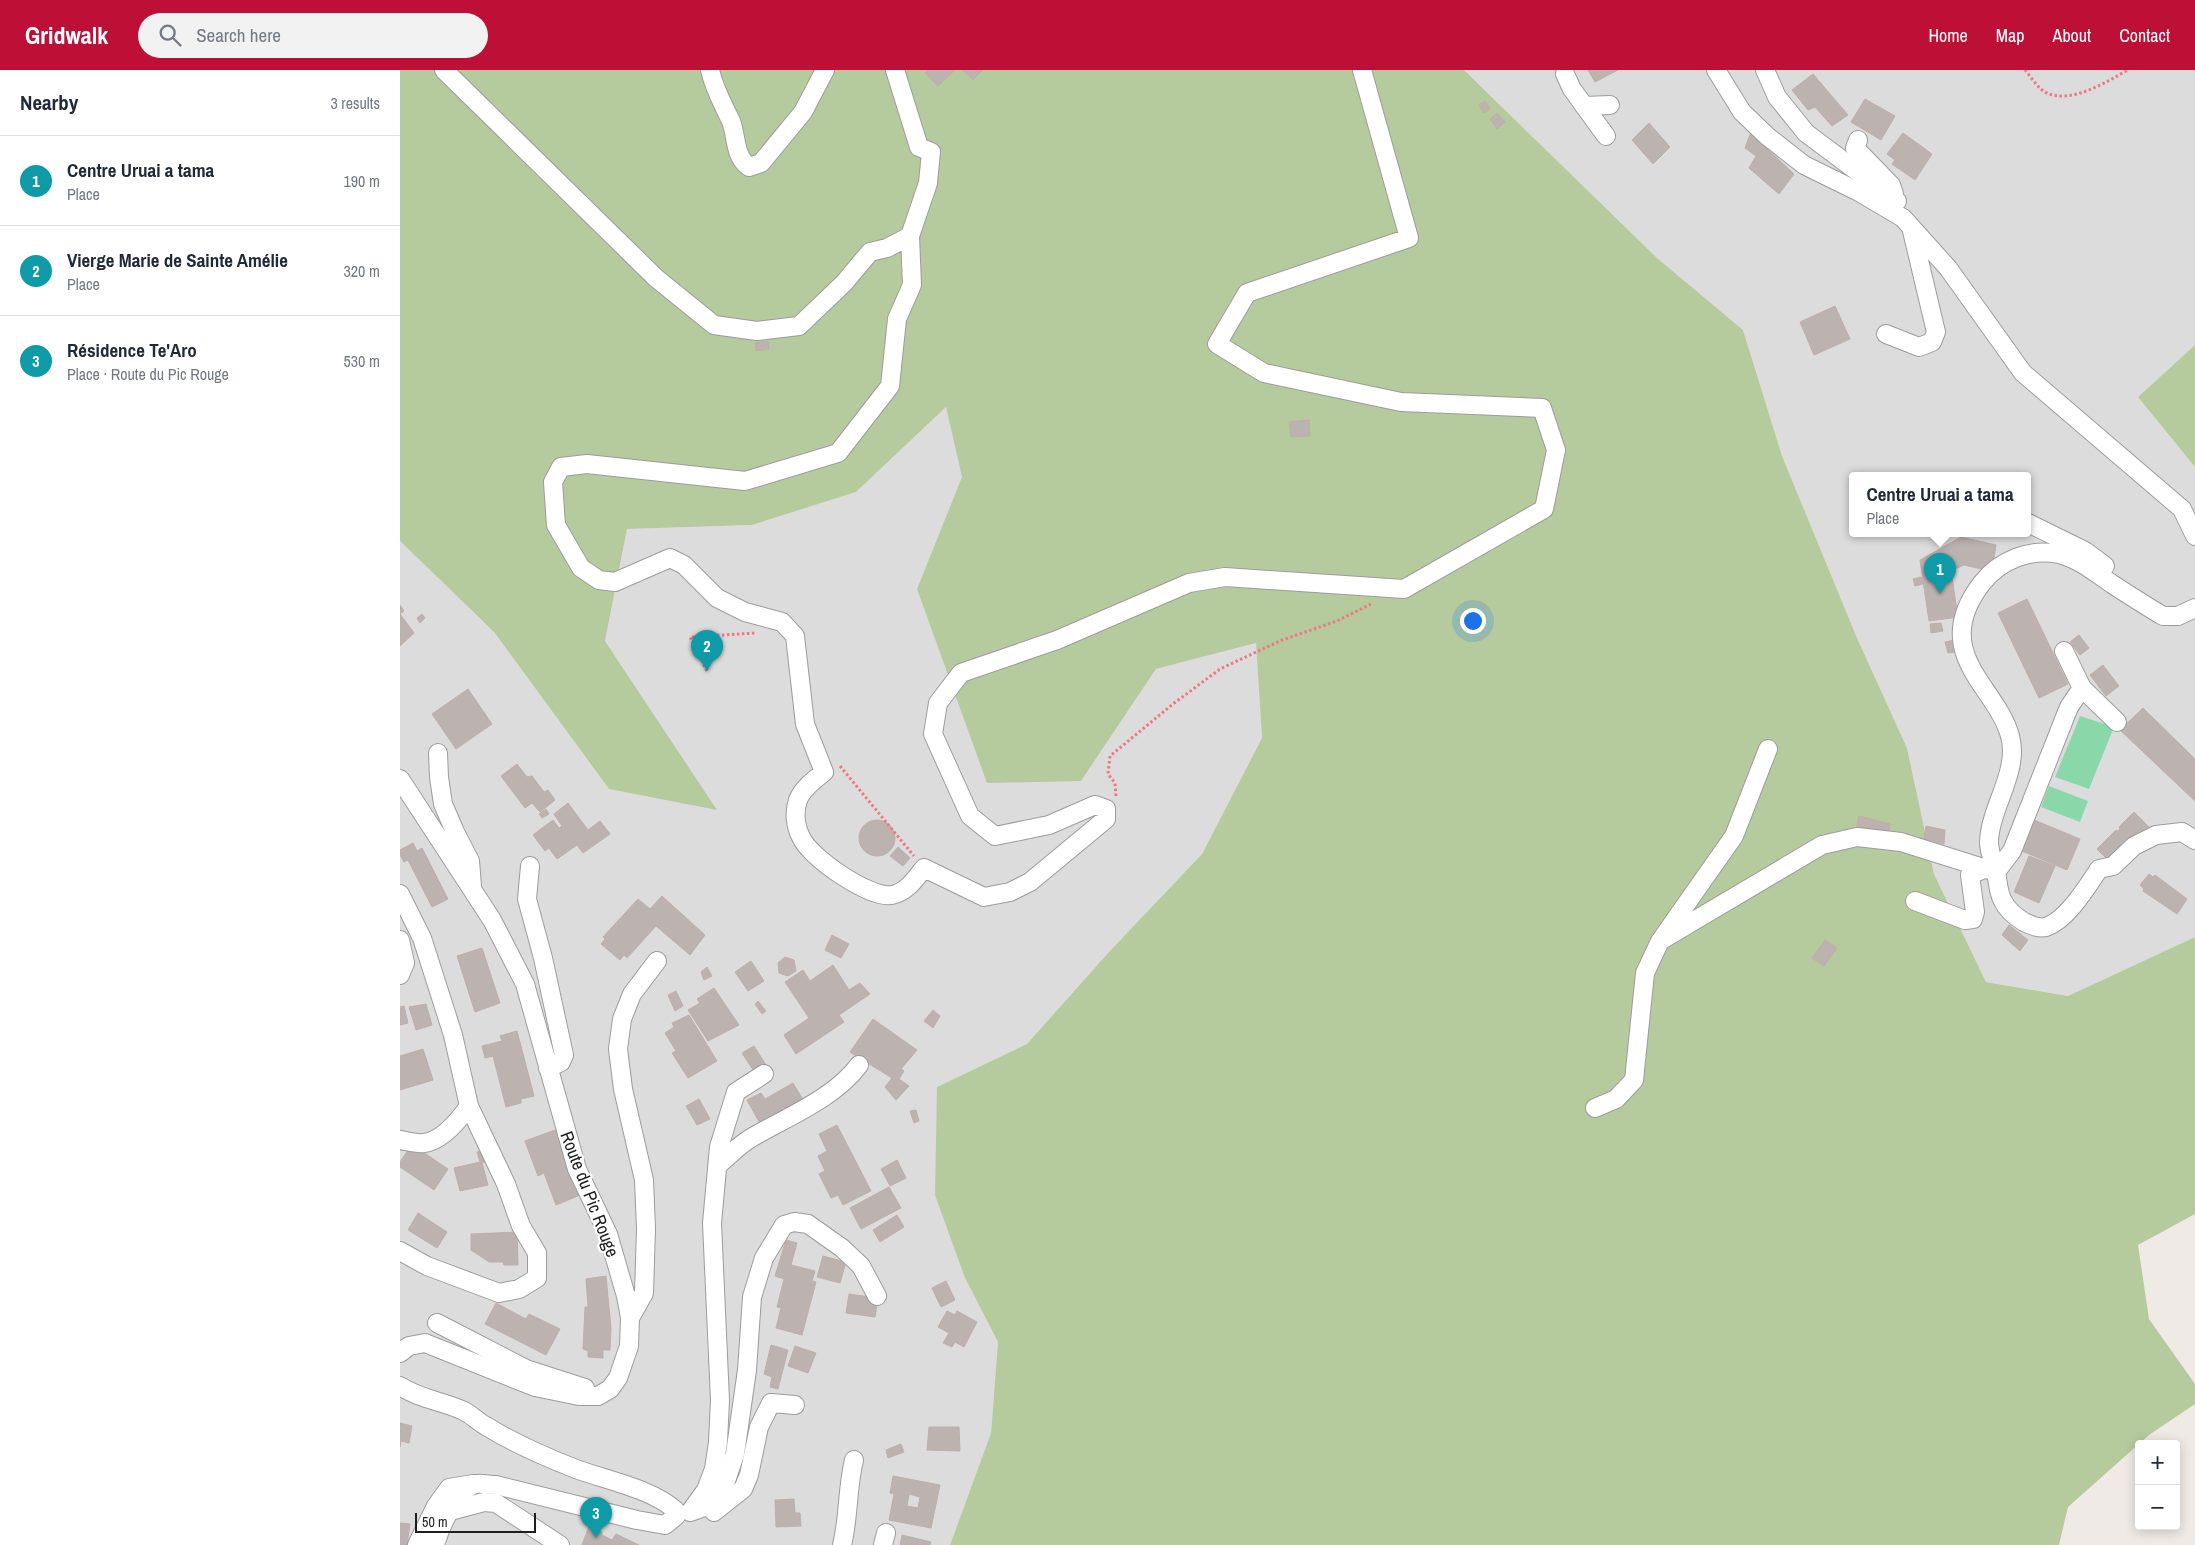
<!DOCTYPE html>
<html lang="en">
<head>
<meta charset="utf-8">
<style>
  body { margin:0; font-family:"Archivo Narrow",sans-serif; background:#f2f2f3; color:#1f2937 }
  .controls { position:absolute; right:15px; bottom:15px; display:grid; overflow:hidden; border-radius:5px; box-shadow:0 2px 12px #0003 }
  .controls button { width:45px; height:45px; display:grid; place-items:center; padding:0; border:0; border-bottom:1px solid #e0e1e3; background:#fff; color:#1f2937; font:25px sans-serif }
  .scale { position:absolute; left:15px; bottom:12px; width:121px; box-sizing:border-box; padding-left:5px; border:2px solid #1f1f1f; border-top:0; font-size:14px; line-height:18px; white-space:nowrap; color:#1f1f1f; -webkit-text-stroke:4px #fff; paint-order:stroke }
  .you { position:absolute; left:1072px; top:550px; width:18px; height:18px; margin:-12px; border:4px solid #fff; border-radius:50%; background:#1a73e8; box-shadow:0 0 0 8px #1a73e833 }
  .badge { display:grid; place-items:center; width:32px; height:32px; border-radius:50%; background:#be1037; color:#fff; font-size:16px; font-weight:700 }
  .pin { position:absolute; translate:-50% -41px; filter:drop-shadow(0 1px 2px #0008) }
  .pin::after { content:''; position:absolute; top:26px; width:18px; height:15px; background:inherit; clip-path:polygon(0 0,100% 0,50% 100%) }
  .popup { position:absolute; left:1449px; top:402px; width:182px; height:65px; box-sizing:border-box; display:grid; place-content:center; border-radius:5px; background:#fff; filter:drop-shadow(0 1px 4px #0005); font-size:16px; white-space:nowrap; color:#747a83 }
  .popup b { font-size:19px; color:#1f2937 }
  .popup::after { content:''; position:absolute; left:50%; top:100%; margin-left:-10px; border:10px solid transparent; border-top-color:#fff }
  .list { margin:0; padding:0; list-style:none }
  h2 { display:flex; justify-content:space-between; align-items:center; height:65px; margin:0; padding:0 20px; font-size:21px }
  h2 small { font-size:16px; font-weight:400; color:#747a83 }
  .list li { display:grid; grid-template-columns:32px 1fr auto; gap:15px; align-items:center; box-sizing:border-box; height:90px; padding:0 20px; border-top:1px solid #e0e1e3 }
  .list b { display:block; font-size:19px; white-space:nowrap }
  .list p { margin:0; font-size:16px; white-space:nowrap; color:#747a83 }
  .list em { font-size:16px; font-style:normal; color:#747a83 }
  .icon { flex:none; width:28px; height:28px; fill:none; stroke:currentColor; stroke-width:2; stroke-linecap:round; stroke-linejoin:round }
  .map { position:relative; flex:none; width:1795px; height:1475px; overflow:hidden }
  header { display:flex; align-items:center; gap:30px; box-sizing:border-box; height:70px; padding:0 25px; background:#be1037; color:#fff }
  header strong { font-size:24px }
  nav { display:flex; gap:28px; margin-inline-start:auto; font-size:18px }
  .search { width:350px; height:45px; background:#f2f2f3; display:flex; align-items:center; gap:12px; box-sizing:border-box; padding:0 18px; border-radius:28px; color:#747a83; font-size:19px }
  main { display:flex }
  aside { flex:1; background:#fff }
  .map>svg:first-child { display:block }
</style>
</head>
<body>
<header>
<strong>Gridwalk</strong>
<div class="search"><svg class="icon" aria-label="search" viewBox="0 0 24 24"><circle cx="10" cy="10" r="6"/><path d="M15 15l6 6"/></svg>Search here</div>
<nav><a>Home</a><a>Map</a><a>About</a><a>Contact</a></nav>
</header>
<main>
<aside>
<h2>Nearby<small>3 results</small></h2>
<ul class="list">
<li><span class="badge" style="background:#0f9aa8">1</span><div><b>Centre Uruai a tama</b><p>Place</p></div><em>190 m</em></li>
<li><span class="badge" style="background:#0f9aa8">2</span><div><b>Vierge Marie de Sainte Amélie</b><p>Place</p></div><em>320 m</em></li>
<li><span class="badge" style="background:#0f9aa8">3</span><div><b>Résidence Te'Aro</b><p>Place · Route du Pic Rouge</p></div><em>530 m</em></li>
</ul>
</aside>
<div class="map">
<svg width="1795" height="1475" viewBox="0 0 1795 1475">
  <rect width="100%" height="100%" fill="#efeae6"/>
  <g fill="#dddcdc" fill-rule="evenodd">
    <path d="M1064,0H1795V275L1738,327L1795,397V867L1668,926L1586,912L1534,804L1507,678L1457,568L1382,386L1343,260L1257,188ZM1452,405H1628V463H1452Z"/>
    <path d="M546,337L563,407L517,519L681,711L756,599L856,573L862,668L802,784L708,883L627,974L537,1017L565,1208L598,1272L591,1363L550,1475H0V471L94,562L209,719L316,739L205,571L227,459L352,455L456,422Z"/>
  </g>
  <g fill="#b5cb9e">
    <path d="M0,0H1064L1257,188L1343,260L1382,386L1457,568L1507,678L1534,804L1586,912L1668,926L1795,867V1144L1738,1175L1749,1249L1795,1314V1334L1749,1365L1668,1437L1659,1475H550L591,1363L598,1272L565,1208L535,1125L537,1017L627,974L708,883L802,784L862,668L856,573L756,599L681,711L587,713L517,519L562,407L546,337L456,422L352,455L227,459L205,571L317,740L209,719L94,562L0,471Z"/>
    <path d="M1795,275V397L1738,327Z"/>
  </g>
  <g fill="#8ad8a9">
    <path d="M1680,646L1714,657L1689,719L1655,707Z"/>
    <path d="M1649,716L1688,731L1680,752L1641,737Z"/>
  </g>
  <g fill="#bcb2af" stroke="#c0aeaa" fill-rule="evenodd">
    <path d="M528,0H555L538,16L525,3Z"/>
    <path d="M563,0H583L573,10Z"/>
    <path d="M1188,0H1218L1195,12Z"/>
    <path d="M1413,4L1448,45L1432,56L1415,37L1408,40L1392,20Z"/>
    <path d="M1465,29L1495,46L1481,70L1451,52Z"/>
    <path d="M1085,31L1090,39L1084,43L1079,35Z"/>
    <path d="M1097,43L1105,52L1097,59L1090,49Z"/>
    <path d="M1249,53L1270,77L1253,94L1232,70Z"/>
    <path d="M1351,62L1367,75L1365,77L1394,104L1379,124L1349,98L1356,86L1345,78Z"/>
    <path d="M1503,63L1532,84L1515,110L1492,94L1495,90L1487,84Z"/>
    <path d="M1435,236L1450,269L1414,285L1400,252Z"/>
    <path d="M368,271L369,279L356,281L355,273Z"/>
    <path d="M909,350L910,366L891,367L889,352Z"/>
    <path d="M1561,467L1596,475L1593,494L1588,493L1586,500L1564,495L1551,501L1558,547L1529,551L1520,490Z"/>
    <path d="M1521,507L1523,514L1515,516L1513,509Z"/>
    <path d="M1627,529L1668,614L1639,628L1598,543Z"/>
    <path d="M0,535L4,541L0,544L14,563L0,576Z"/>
    <path d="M22,544L25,548L20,553L17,548Z"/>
    <path d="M1541,553L1543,561L1531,563L1530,554Z"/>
    <path d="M1679,565L1689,578L1680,585L1670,572Z"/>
    <path d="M1554,570L1556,582L1548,583L1545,572Z"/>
    <path d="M1703,595L1719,616L1706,626L1690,605Z"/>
    <path d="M68,619L92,654L56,679L32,644Z"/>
    <path d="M1743,638L1795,689V731L1720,660Z"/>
    <path d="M117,694L127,707L132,706L144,722L148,720L155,730L140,742L132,733L125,738L101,706Z"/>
    <path d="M168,733L188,760L200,751L210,764L183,783L177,775L157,789L149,778L145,781L133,765L153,750L159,758L162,756L154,744Z"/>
    <path d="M146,739L149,744L142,748L139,744Z"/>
    <path d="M1734,742L1749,757L1712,794L1697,779L1716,760L1718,761L1720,759L1719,757Z"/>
    <path d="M1459,746L1490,754L1488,767L1456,760Z"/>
    <path d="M1634,750L1680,769L1667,800L1622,781Z"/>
    <circle cx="477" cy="768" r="18"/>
    <path d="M1526,756L1545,760L1544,774L1524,769Z"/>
    <path d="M13,773L17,781L22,778L48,829L32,837L8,790L4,792L0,785V780Z"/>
    <path d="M498,777L510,788L503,796L490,786Z"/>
    <path d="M1629,786L1655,796L1639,833L1614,822Z"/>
    <path d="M1749,804L1753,807L1755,805L1787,829L1777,844L1743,821L1744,819L1740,815Z"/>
    <path d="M262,826L305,865L290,885L256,856L227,888L224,885L220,890L201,874L205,869L203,867L238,829L250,839Z"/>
    <path d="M1609,855L1628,870L1620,881L1602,865Z"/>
    <path d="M432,865L449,874L441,888L425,880Z"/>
    <path d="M1425,870L1437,878L1424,896L1412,888Z"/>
    <path d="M82,878L100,933L75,942L57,886Z"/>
    <path d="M385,887L394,890L396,901L388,906L379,903L378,893Z"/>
    <path d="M351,891L364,911L348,921L335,902Z"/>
    <path d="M433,895L449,920L460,913L470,924L439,945L444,952L396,984L384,965L409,948L385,912L403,900L410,911Z"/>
    <path d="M307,897L312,906L304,910L301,902Z"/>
    <path d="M314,918L339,955L308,971L288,940L300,933L297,929Z"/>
    <path d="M276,921L283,936L275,941L268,925Z"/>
    <path d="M358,931L366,941L362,944L355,934Z"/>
    <path d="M26,934L32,955L16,960L9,937Z"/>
    <path d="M4,936L8,953L0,955V937Z"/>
    <path d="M533,940L540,946L533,958L524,951Z"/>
    <path d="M289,945L317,991L288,1008L272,983L276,981L265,963L274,957L272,953Z"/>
    <path d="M473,949L517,980L501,999L504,1001L499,1009L509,1016L496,1030L485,1017L492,1008L450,982Z"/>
    <path d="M117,961L134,1026L121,1029V1033L106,1037L93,986L85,988L82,976L102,971L100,966Z"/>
    <path d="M354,976L366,995L355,1003L342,983Z"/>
    <path d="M23,979L33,1010L0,1020V986Z"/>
    <path d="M393,1013L405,1033L362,1057L347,1030L361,1023L365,1029Z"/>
    <path d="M299,1029L310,1049L297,1055L286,1036Z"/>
    <path d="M516,1040L519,1051L514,1053L510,1041Z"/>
    <path d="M437,1055L471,1121L443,1135L438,1125L431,1128L419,1104L425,1101L418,1086L427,1081L419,1064Z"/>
    <path d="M155,1060L180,1125L156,1135L144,1103L138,1106L125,1071Z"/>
    <path d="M10,1077L18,1083L20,1080L48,1099L34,1120L0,1097V1092Z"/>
    <path d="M85,1080L89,1091L82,1093L88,1115L60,1121L54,1098L80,1092L77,1082Z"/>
    <path d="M497,1090L506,1108L490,1116L481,1099Z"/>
    <path d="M489,1117L501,1138L461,1159L450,1138Z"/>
    <path d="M18,1143L47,1162L37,1178L8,1160Z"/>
    <path d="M497,1145L504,1157L480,1172L473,1160Z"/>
    <path d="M117,1162L118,1195H104L103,1192H89L71,1180V1164Z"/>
    <path d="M386,1170L397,1173L391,1195L415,1201L412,1211L416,1212L402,1265L376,1258L381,1238L377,1237L384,1209L375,1206Z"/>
    <path d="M423,1186L446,1192L440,1213L417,1207Z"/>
    <path d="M206,1206L211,1258L210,1280H203V1288L188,1287V1281L183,1279L185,1237H188L186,1209Z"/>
    <path d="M546,1211L555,1230L541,1237L532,1218Z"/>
    <path d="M449,1224L478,1228L475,1247L446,1243Z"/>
    <path d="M96,1233L126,1249L129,1244L160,1259L146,1285L85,1254Z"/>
    <path d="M547,1241L555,1245L557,1241L577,1252L564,1277L555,1272L552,1277L543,1273L549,1263L538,1257Z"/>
    <path d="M371,1275L388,1280L378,1319L370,1317L372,1307L364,1304Z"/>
    <path d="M395,1276L416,1283L408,1303L388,1296Z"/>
    <path d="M0,1353L12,1356L9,1373L1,1371L0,1377Z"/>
    <path d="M529,1357H559L560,1381L527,1380Z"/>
    <path d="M501,1374L504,1382L488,1388L486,1380Z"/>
    <path d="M493,1406L540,1415L531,1458L489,1450L494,1424L490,1423ZM509,1424L520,1427L518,1438L507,1436Z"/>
    <path d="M394,1429L395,1443H400L401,1456L376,1457L375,1430Z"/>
    <path d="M0,1453L10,1454L7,1475H0Z"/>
    <path d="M189,1456L202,1462V1465L212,1470L216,1464L239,1475H182Z"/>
    <path d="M502,1465L531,1472L530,1475H500Z"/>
  </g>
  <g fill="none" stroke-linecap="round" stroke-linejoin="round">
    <g stroke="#9c9c9c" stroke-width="20">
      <g id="minor">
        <path d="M44,0L256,208L314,255L357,261L399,256L444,213L470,182L487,178L510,166L512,215L497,249L490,316L438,383L345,411L187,394L161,397L153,412L156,455L181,498L199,510L215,512L270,488L284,495L317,528L345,542L382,552L395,566L405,654L424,702C415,709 402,719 398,730C394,741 395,756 401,767C409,787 470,829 492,825C507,822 515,809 524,798L584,827L610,822L630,812L706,749V739L695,735L649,755L595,766L570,746L533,664L538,633L561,603L657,570L789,513L825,507L1004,519L1144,439L1156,380L1142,338L1001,332L864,303L817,274L847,223L1009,168L962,0"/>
        <path d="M310,0C314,19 323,34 331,51C337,67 334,86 349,97L361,93L403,42L425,0"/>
        <path d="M495,0L519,77L531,82L528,113L510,166"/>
        <path d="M1316,0L1342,42L1367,66L1404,95L1459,122L1503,148L1548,198L1623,303L1782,439L1795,466"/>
        <path d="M1365,0L1377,27L1406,63L1497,131"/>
        <path d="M1165,4L1172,19L1206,66"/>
        <path d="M1184,36L1210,35"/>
        <path d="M1458,70L1455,78L1491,115L1494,124"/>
        <path d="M1486,264L1519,277L1532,272L1536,262L1512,161"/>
        <path d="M1628,453L1685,481L1705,496"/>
        <path d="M1795,538L1778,546H1763C1746,536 1729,525 1712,514C1696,503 1679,489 1659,484C1630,478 1600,490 1582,513C1568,531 1558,552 1563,576C1570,609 1601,633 1610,666C1620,701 1590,737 1589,772C1589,782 1594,793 1596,802C1598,811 1598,823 1603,831C1607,840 1616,847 1624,852C1631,855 1638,859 1646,857C1667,850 1687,817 1699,799L1713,796L1734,776L1756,765L1782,762L1795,770"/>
        <path d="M1682,618L1717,652"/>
        <path d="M38,683L39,707L43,734L55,762L70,791L72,816"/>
        <path d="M0,709L92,850L125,914L177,1099L208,1164L226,1226L230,1248L229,1276L218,1308L210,1319L198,1326H179L135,1317L25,1273L9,1276L0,1283"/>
        <path d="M130,796L127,829L143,888L164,985L161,992L148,998"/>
        <path d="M0,824L22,868L53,965L69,1036L106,1114L121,1156L137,1183V1208L119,1219L99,1223L27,1196L0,1181"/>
        <path d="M1515,831L1565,850L1573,849L1575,842L1570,805L1584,799"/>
        <path d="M1263,867L1334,766L1368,679"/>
        <path d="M0,870L5,893L0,905"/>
        <path d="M1195,1038L1216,1029L1234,1010L1245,903L1260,871L1422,775L1457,767L1501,772L1596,802L1612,781L1669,637L1682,618L1664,581"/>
        <path d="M0,1070C7,1071 16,1074 24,1073C42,1071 59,1050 69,1036"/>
        <path d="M318,1095C329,1086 339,1075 351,1068C385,1048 435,1028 459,995"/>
        <path d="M230,1248L244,1223L246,1159L244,1110L223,1019L218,979L222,949L232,924L257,891"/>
        <path d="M37,1253L126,1299L185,1318"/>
        <path d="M0,1316C19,1329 43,1331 64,1341C72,1345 78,1352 86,1356C115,1374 145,1387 176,1399C206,1410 252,1419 275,1440L276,1446L265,1455L237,1450L96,1415C90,1415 81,1413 76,1414C57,1419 40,1457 35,1475"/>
        <path d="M50,1441L84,1432L96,1433L160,1475"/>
        <path d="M293,1441L304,1437L323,1420L335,1384L347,1300L352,1227L364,1188L384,1155L394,1152L408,1154L442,1178L461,1196L477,1226"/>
        <path d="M290,1442L306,1420L314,1399L318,1372L320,1330L312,1153L319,1077L336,1022L364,1004"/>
        <path d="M314,1442L343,1419L349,1405L359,1357L371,1333L395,1335"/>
        <path d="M17,1475L36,1436L49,1418L73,1414"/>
        <path d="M442,1475C449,1447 447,1418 454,1390"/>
        <path d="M483,1475L486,1463"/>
      </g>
    </g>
    <g stroke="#ef7786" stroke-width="3" stroke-dasharray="2.5 2.5" stroke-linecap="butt">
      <path d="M1625,0C1631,7 1639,20 1647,23C1672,34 1706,12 1728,0"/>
      <path d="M307,601L290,567L356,563"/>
      <path d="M440,696L514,786"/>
      <path d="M716,726L715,713L708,704L710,686L773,634L820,599L882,570L937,551L971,534"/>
    </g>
    <use href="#minor" stroke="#fff" stroke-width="18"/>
  </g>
  <g text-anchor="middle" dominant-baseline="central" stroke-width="4.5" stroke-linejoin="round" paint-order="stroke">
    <g font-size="18" fill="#1f1f1f" stroke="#fff">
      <text transform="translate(190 1124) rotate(69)">Route du Pic Rouge</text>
    </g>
  </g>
</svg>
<div class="controls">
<button>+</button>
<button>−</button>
</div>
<div class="scale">50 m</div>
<div class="you"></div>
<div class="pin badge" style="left:1540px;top:524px;background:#0f9aa8">1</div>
<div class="popup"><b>Centre Uruai a tama</b>Place</div>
<div class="pin badge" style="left:307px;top:601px;background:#0f9aa8">2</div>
<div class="pin badge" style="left:196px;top:1468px;background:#0f9aa8">3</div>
</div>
</main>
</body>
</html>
